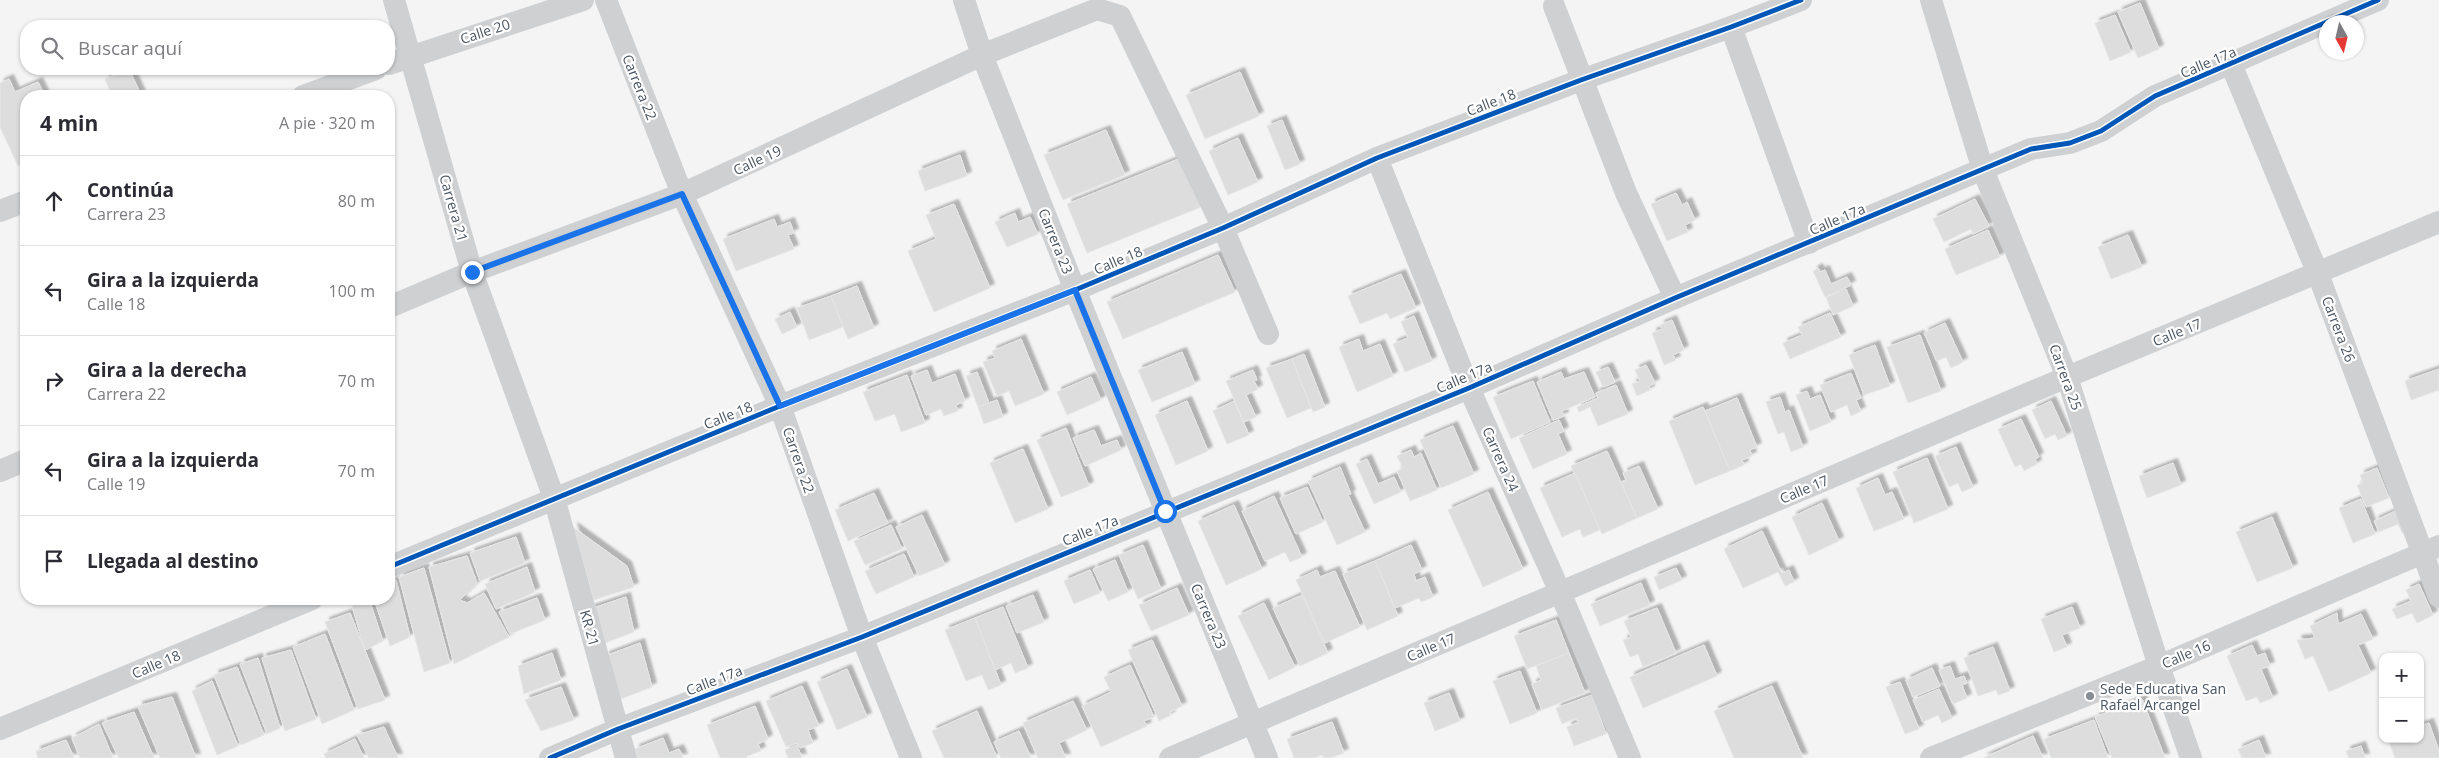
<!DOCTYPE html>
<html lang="es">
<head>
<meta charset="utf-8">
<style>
  body { margin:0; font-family:"Open Sans",sans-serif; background:#f7f7f7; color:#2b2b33 }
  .controls { position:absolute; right:15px; bottom:15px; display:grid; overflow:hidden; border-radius:10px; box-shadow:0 1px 4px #0004 }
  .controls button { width:45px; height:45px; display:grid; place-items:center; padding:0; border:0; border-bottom:1px solid #e1e1e2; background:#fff; color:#2b2b33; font:25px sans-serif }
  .compass { position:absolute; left:2319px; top:15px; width:45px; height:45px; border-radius:50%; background:#fff; box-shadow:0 1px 4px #0004; rotate:172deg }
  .stop { position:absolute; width:15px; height:15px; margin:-11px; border:4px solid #1a73e8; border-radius:50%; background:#fff }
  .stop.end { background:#1a73e8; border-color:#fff; box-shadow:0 1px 5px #0008 }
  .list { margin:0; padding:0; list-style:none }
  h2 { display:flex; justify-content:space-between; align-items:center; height:65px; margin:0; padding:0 20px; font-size:21px }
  h2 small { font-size:16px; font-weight:400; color:#7c7c81 }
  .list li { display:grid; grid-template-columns:32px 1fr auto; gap:15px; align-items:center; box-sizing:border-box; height:90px; padding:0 20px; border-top:1px solid #e1e1e2 }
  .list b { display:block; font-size:19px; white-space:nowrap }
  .list p { margin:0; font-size:16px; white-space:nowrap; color:#7c7c81 }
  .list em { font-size:16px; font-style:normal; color:#7c7c81 }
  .icon { flex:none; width:28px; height:28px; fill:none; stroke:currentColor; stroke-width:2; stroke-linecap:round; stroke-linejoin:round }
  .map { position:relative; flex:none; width:2439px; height:758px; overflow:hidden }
  .search { position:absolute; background:#fff; box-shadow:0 1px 4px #0004; left:20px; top:20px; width:375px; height:55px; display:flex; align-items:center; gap:12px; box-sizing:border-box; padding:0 18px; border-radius:20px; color:#7c7c81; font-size:19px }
  .panel { position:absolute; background:#fff; box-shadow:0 1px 4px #0004; left:20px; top:90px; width:375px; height:515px; border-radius:20px }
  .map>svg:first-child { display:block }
</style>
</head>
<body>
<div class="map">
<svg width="2439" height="758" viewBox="0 0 2439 758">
  <defs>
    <filter id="shadow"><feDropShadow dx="4.5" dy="-4.5" stdDeviation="1" flood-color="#0004"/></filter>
  </defs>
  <rect width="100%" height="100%" fill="#f4f4f4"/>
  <g fill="#ddddde" stroke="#e5e6e7" filter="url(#shadow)">
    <path d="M2140,3L2159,49L2138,58L2118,12Z"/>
    <path d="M2115,15L2131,52L2110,61L2095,23Z"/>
    <path d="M129,69L141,95L112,96L105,79Z"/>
    <path d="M1240,72L1259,116L1205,139L1186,95Z"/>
    <path d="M9,79L15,92L38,82L45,96H26V163L18,166L0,127V83Z"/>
    <path d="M1282,120L1300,164L1285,170L1267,126Z"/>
    <path d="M1106,130L1125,175L1063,200L1044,155Z"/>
    <path d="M1238,138L1258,182L1228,195L1209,151Z"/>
    <path d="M960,155L967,176L925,191L918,171Z"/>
    <path d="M1181,158L1201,207L1087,253L1067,204Z"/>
    <path d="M1676,193L1682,205L1687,202L1695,220L1685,225L1688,232L1667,241L1651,204Z"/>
    <path d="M1975,199L1989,226L1973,234L1971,229L1944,242L1933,219Z"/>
    <path d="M954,204L990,288L934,312L908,251L936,239L926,215Z"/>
    <path d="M1015,213L1018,222L1030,217L1038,234L1007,247L995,222Z"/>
    <path d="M774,219L777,227L790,222L794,233L788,235L794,249L736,271L723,239Z"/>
    <path d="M1988,230L2000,257L1956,275L1945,249Z"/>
    <path d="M2128,235L2142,267L2111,279L2098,247Z"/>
    <path d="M1218,255L1235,292L1123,339L1107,302Z"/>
    <path d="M1818,268L1820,272L1825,270L1831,284L1847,277L1851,285L1825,297L1813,271Z"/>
    <path d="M1401,274L1416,308L1390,319L1387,313L1360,324L1348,296Z"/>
    <path d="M857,286L874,328L848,339L831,296Z"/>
    <path d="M1846,289L1853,306L1833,315L1826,297Z"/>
    <path d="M831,296L843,327L809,340L797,308Z"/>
    <path d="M790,312L797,327L782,334L775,319Z"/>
    <path d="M1830,313L1841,337L1790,359L1783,343L1802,335L1798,327Z"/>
    <path d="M1414,316L1432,361L1405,372L1393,344L1408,338L1401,322Z"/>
    <path d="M1672,320L1684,350L1673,355L1676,360L1664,365L1652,333L1662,329L1660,325Z"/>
    <path d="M1945,323L1963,362L1951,368L1946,357L1937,361L1924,333Z"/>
    <path d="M1920,335L1941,391L1908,403L1887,347Z"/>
    <path d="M1021,339L1044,394L1015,406L1009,391L997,396L983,362L995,358L992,351Z"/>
    <path d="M1359,339L1363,351L1380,344L1393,376L1357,392L1339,347Z"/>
    <path d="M1875,345L1890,386L1864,395L1849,355Z"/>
    <path d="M1182,352L1195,384L1152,402L1138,370Z"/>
    <path d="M1304,354L1325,407L1313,412L1292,359Z"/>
    <path d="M1292,359L1311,408L1287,418L1266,368Z"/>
    <path d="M1646,365L1655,383L1649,386L1650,390L1637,396L1632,384L1640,381L1635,370Z"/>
    <path d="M1608,367L1615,382L1603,387L1596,372Z"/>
    <path d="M2439,369V390L2411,400L2405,381Z"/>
    <path d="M927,370L932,383L955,374L965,401L956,405L958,411L944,416L941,409L926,415L911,376Z"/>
    <path d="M1253,370L1257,380L1254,381L1258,389L1246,395L1256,417L1244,422L1226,381Z"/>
    <path d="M977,372L989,403L978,407L966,376Z"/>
    <path d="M1561,372L1564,379L1584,372L1595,397L1562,411L1564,416L1553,420L1537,382Z"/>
    <path d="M1851,373L1861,398L1856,400L1861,411L1851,416L1847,405L1831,412L1820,385Z"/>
    <path d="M907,375L925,423L901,432L895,414L875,421L863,392Z"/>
    <path d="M1091,377L1101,400L1067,415L1057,392Z"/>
    <path d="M1533,381L1550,422L1511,439L1493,397Z"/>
    <path d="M1616,385L1628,414L1598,426L1590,407L1579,412L1577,407L1598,398L1596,393Z"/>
    <path d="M1807,391L1810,399L1820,395L1831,422L1810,431L1796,395Z"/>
    <path d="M1780,397L1785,412L1789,410L1803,447L1791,452L1784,432L1778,434L1766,402Z"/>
    <path d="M1737,398L1757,447L1750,450L1752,456L1742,460L1744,465L1730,471L1705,411Z"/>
    <path d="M997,400L1003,417L984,424L978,407Z"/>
    <path d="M1187,401L1208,451L1176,465L1155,415Z"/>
    <path d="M1234,401L1249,435L1227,444L1213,411Z"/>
    <path d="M2051,401L2067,436L2058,440L2055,434L2045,439L2032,410Z"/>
    <path d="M1703,407L1730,471L1695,485L1669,421Z"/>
    <path d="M2021,419L2039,457L2035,459L2037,464L2024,471L2021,464L2015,467L1998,429Z"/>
    <path d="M1559,420L1564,431L1558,434L1567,454L1533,469L1519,438Z"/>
    <path d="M1453,426L1474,474L1441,488L1420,440Z"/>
    <path d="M1066,428L1089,486L1061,497L1037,440Z"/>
    <path d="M1094,430L1101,446L1117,440L1121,450L1085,466L1073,438Z"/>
    <path d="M1956,447L1973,487L1962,492L1958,483L1949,487L1935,456Z"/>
    <path d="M1023,449L1048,509L1015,523L990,463Z"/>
    <path d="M1411,450L1414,457L1421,453L1437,490L1410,501L1397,471L1403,468L1397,456Z"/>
    <path d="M1607,451L1637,518L1602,534L1571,466Z"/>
    <path d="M1927,458L1948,509L1914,523L1893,472Z"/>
    <path d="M1367,459L1378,484L1394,477L1401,492L1374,504L1356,464Z"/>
    <path d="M2173,463L2181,485L2147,498L2139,476Z"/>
    <path d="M1639,466L1658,509L1637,518L1621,482L1626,480L1623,473Z"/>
    <path d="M1340,467L1351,494L1348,495L1365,532L1337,545L1308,481Z"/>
    <path d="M2377,468L2389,498L2366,507L2357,485L2363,483L2360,475Z"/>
    <path d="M1575,473L1600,530L1583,537L1580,529L1562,537L1540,488Z"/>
    <path d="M1878,478L1885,495L1892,492L1904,519L1874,531L1856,488Z"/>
    <path d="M1307,487L1323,522L1296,534L1280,498Z"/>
    <path d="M1488,492L1523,569L1483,587L1448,510Z"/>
    <path d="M874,493L888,523L848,541L835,510Z"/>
    <path d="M1274,496L1302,557L1290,562L1285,552L1265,561L1242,511Z"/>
    <path d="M2361,499L2375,534L2353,543L2339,508Z"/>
    <path d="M1822,503L1839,541L1809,555L1792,517Z"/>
    <path d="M1234,505L1262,569L1226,585L1198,521Z"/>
    <path d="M2402,508L2412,529L2402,533L2398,524L2379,532L2374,521Z"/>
    <path d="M922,515L945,565L919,576L896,527Z"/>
    <path d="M2272,517L2293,568L2257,582L2236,532Z"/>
    <path d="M891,525L902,549L865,565L854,541Z"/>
    <path d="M573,527L627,566L634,587L594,600Z"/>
    <path d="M1762,531L1782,573L1789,570L1794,582L1785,586L1778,572L1743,588L1724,549Z"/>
    <path d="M516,537L525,563L480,581L470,553Z"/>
    <path d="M1143,545L1161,589L1138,599L1119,555Z"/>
    <path d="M1411,545L1422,570L1414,574L1416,581L1425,577L1433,597L1421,602L1419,598L1395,608L1375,561Z"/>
    <path d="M904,554L914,577L876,594L865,571Z"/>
    <path d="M467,556L477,583L460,600L467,603L484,593L509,637L454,664L429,567Z"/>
    <path d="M1115,560L1128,592L1108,601L1093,569Z"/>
    <path d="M1375,561L1398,616L1367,630L1343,574Z"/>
    <path d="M527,567L535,592L496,609L485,584Z"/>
    <path d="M424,568L450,663L424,672L399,577Z"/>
    <path d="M1676,568L1682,580L1659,590L1654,577Z"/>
    <path d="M1090,570L1100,593L1074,604L1064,581Z"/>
    <path d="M1317,570L1320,577L1335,571L1360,627L1325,643L1296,580Z"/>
    <path d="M396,580L410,637L390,646L374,599H389V584Z"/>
    <path d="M1641,583L1650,605L1600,626L1591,604Z"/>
    <path d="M2419,584L2433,615L2417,623L2412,613L2397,619L2392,609L2411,601L2406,590Z"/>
    <path d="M1177,588L1189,615L1151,631L1139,605Z"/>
    <path d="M1033,595L1044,622L1017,633L1006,606Z"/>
    <path d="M1302,595L1328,653L1300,666L1273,608Z"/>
    <path d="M626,597L634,632L605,643L590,609Z"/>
    <path d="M537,598L545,620L510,634L499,612Z"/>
    <path d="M369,599L383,641L365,650L352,606Z"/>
    <path d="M1264,603L1295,667L1269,680L1238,616Z"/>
    <path d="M1003,607L1028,668L1015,673L1011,663L995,670L975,618Z"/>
    <path d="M2072,607L2080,628L2062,635L2067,647L2054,652L2041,619Z"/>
    <path d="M1657,608L1676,653L1643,667L1638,654L1630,657L1623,640L1631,637L1624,621Z"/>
    <path d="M350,613L385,700L358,709L325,622Z"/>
    <path d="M2337,613L2338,624L2361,614L2373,639L2358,645L2371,673L2329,692L2313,656L2305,659L2297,640L2315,638L2310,626Z"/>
    <path d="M975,618L1001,685L988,690L982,675L966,681L945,630Z"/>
    <path d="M1556,620L1569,653L1527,669L1514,636Z"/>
    <path d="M325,634L354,710L322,724L293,647Z"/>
    <path d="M1152,640L1182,706L1170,712L1171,715L1159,721L1128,650Z"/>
    <path d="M640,643L652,687L618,700L605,656Z"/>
    <path d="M1704,645L1717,676L1643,708L1630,677Z"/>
    <path d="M2252,645L2257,656L2265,653L2270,666L2261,669L2273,698L2260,703L2257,697L2246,701L2227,656Z"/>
    <path d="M1993,647L2010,691L1998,695L1996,690L1978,696L1964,658Z"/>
    <path d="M291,650L316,719L285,731L262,658Z"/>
    <path d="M552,653L561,680L524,694L518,666Z"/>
    <path d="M1569,653L1585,693L1542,710L1532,684L1541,680L1536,666Z"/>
    <path d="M258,658L280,728L267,734L240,664Z"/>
    <path d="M1130,665L1154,717L1144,721L1147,726L1101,747L1082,706L1111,692L1104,677Z"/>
    <path d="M1950,666L1955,679L1964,676L1967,683L1962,685L1967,698L1953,704L1939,670Z"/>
    <path d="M237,667L264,735L241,745L214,675Z"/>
    <path d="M1932,668L1940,686L1913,697L1906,680Z"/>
    <path d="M847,669L867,717L837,730L817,682Z"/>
    <path d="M1520,671L1537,713L1510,724L1493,681Z"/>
    <path d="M212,681L238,746L217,755L192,691Z"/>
    <path d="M1900,682L1919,729L1905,734L1886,687Z"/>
    <path d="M802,686L819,726L808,730L813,743L800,748L797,743L786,747L766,701Z"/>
    <path d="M1772,686L1803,758H1734L1714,711Z"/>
    <path d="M561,687L574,720L541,731L525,700Z"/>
    <path d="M1939,689L1952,718L1942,723L1938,715L1923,722L1913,700Z"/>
    <path d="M1449,693L1460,721L1435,731L1424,703Z"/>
    <path d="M1592,695L1606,734L1574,746L1567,727L1578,722L1576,718L1562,724L1556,708Z"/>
    <path d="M172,697L196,758H160L138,706Z"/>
    <path d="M2142,699L2165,758H2112L2095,717Z"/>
    <path d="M1073,701L1087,730L1059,743L1066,758H1038L1023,723Z"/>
    <path d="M755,706L768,739L758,744L761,751L747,756V758H720L707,725Z"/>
    <path d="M977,711L997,758H944L932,731Z"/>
    <path d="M134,712L154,758H119L102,723Z"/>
    <path d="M2094,720L2108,758H2051L2044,739Z"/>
    <path d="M1332,722L1344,753L1330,758H1324L1322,755L1314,758H1294L1287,739Z"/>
    <path d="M2429,723L2439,751V758H2395L2388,739H2420V726Z"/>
    <path d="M99,724L113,758H80L72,738Z"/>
    <path d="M384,727L398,758H369L357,735Z"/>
    <path d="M1019,731L1031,758H1001L994,742Z"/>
    <path d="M2033,736L2043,758H1983Z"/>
    <path d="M663,738L669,753L679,749L683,758H638L635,749Z"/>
    <path d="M355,739L364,758H326L324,754Z"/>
    <path d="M66,740L74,758H38L36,751Z"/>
    <path d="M2259,740L2266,758H2242L2238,749Z"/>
    <path d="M797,745L802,758H788L785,750Z"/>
    <path d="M2361,746L2365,758H2349L2346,751Z"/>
  </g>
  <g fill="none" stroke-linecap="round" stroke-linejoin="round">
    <g stroke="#ced0d2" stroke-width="22">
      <path d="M394,0L472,272L554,498L626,758"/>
      <path d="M606,0L682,194L780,406L862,637L911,758"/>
      <path d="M964,0L982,55L1075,290L1267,758"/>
      <path d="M1931,0L1983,170L2067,377L2159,666L2191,758"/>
      <path d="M1554,6L1626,193L1675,298"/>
      <path d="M1731,27L1809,243"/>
      <path d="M389,64L583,0"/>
      <path d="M2231,64L2318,274L2439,597"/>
      <path d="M303,96L376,69"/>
      <path d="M1377,158L1469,388L1560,592L1630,758"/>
      <path d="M0,211L26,201"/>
      <path d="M389,307L472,272L682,194L982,55L1097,9L1120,16L1223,228L1268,334"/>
      <path d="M0,471L26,460"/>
      <path d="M389,567L780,406L1075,290L1223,228L1377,158L1581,80L1731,27L1801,0"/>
      <path d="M0,729L312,599"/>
      <path d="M550,758L618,729L862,637L1469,388L1675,298L2031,149L2070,143L2101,131L2155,96L2378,0"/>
      <path d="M1170,758L2067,377L2439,222"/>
      <path d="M1931,758L2159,666L2439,546"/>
    </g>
    <g stroke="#fff" stroke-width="8">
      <g id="cycleway">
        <path d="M389,567L780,406L1075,290L1223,228L1377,158L1581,80L1731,27L1801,0"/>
        <path d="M550,758L618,729L862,637L1469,388L1675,298L2031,149L2070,143L2101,131L2155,96L2378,0"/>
      </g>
    </g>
    <use href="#cycleway" stroke="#0057b8" stroke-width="5"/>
  </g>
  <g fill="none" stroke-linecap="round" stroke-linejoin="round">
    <path stroke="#1a73e8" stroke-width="6" d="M472,272L682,194L780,406L1075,290L1165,511"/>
  </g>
  <circle fill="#868d94" stroke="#fff" stroke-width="2" cx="2090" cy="696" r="5"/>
  <g text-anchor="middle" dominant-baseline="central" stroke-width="4.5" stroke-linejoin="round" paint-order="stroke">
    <g font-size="14" fill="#4a5661" stroke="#fff">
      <text transform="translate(485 31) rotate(-18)">Calle 20</text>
      <text transform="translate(2208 62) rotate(-23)">Calle 17a</text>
      <text transform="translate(640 87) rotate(68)">Carrera 22</text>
      <text transform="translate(1491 102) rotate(-21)">Calle 18</text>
      <text transform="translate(757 160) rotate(-25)">Calle 19</text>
      <text transform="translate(454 208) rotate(74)">Carrera 21</text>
      <text transform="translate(1837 219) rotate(-23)">Calle 17a</text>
      <text transform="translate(1056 241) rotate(68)">Carrera 23</text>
      <text transform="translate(1118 260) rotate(-23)">Calle 18</text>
      <text transform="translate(2339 329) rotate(69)">Carrera 26</text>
      <text transform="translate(2177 332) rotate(-22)">Calle 17</text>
      <text transform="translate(1464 377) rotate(-23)">Calle 17a</text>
      <text transform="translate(2066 377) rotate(70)">Carrera 25</text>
      <text transform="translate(728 415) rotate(-22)">Calle 18</text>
      <text transform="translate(1501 459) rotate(66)">Carrera 24</text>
      <text transform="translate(799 460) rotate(71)">Carrera 22</text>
      <text transform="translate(1804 489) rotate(-23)">Calle 17</text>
      <text transform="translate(1090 530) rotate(-22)">Calle 17a</text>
      <text transform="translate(1209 616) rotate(67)">Carrera 23</text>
      <text transform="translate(590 628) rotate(74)">KR 21</text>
      <text transform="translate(1431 647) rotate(-23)">Calle 17</text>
      <text transform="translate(2186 654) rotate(-23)">Calle 16</text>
      <text transform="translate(156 664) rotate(-23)">Calle 18</text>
      <text transform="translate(714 680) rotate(-21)">Calle 17a</text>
    </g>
    <g font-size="14" fill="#4a5661" stroke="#fff" text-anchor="start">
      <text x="2100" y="688">Sede Educativa San<tspan x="2100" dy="16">Rafael Arcangel</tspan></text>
    </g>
  </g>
</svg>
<div class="controls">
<button>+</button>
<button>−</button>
</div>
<svg class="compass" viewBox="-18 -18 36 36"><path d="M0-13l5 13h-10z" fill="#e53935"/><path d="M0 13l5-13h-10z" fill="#7c7c81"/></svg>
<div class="stop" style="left:1165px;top:511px"></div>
<div class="stop end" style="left:472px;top:272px"></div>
<div class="search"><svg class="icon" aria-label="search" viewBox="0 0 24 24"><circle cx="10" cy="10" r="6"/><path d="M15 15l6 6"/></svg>Buscar aquí</div>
<section class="panel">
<h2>4 min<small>A pie · 320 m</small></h2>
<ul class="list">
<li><svg class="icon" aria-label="ahead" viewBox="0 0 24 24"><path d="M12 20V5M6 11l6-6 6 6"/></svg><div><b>Continúa</b><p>Carrera 23</p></div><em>80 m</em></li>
<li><svg class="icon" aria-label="left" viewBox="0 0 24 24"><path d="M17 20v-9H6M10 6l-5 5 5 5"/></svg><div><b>Gira a la izquierda</b><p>Calle 18</p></div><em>100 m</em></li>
<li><svg class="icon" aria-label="right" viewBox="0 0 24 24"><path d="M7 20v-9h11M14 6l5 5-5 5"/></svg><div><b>Gira a la derecha</b><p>Carrera 22</p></div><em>70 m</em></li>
<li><svg class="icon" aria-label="left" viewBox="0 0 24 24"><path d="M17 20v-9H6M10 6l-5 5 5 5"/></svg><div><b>Gira a la izquierda</b><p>Calle 19</p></div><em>70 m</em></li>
<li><svg class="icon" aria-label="arrive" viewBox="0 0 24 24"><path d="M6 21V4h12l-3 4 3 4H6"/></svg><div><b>Llegada al destino</b></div></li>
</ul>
</section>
</div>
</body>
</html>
